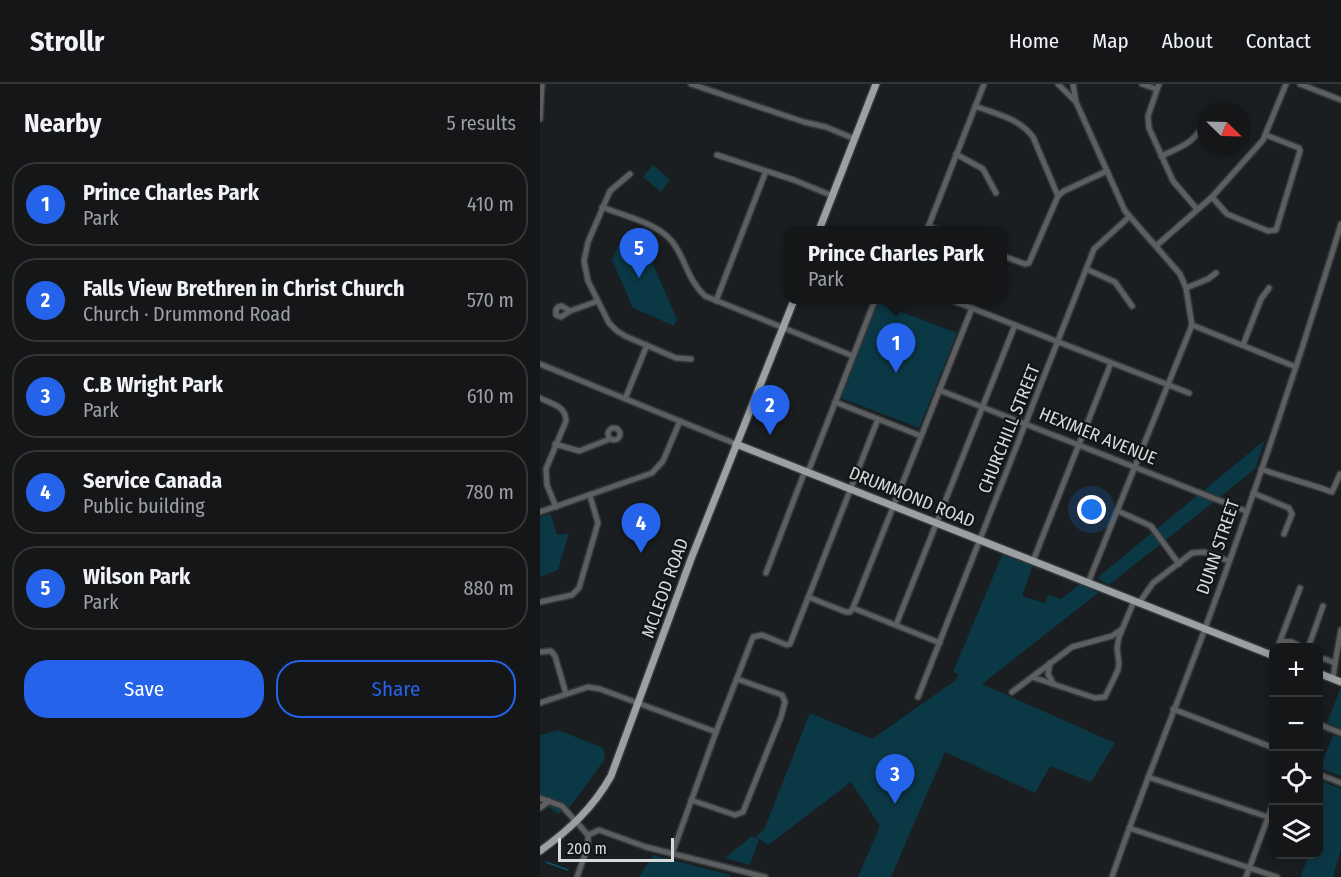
<!DOCTYPE html>
<html lang="en">
<head>
<meta charset="utf-8">
<style>
  body { margin:0; font-family:"Fira Sans Condensed",sans-serif; background:#1d1f21; color:#f1f3f6 }
  .controls { position:absolute; right:18px; bottom:18px; display:grid; overflow:hidden; border-radius:12px; box-shadow:0 3px 15px #0003 }
  .controls button { width:54px; height:54px; display:grid; place-items:center; padding:0; border:0; border-bottom:2px solid #333537; background:#141618; color:#f1f3f6; font:30px sans-serif }
  .compass { position:absolute; left:657px; top:18px; width:54px; height:54px; border-radius:50%; background:#141618; box-shadow:0 3px 15px #0003; rotate:113deg }
  .scale { position:absolute; left:18px; bottom:15px; width:116px; box-sizing:border-box; padding-left:6px; border:3px solid #d6d9da; border-top:0; font-size:16px; line-height:21px; white-space:nowrap; color:#d6d9da; -webkit-text-stroke:4px #111516; paint-order:stroke }
  .you { position:absolute; left:552px; top:426px; width:21px; height:21px; margin:-15px; border:4px solid #fff; border-radius:50%; background:#1a73e8; box-shadow:0 0 0 9px #1a73e833 }
  .badge { display:grid; place-items:center; width:39px; height:39px; border-radius:50%; background:#2563eb; color:#fff; font-size:20px; font-weight:700 }
  .pin { position:absolute; translate:-50% -50px; filter:drop-shadow(0 2px 3px #0008) }
  .pin::after { content:''; position:absolute; top:32px; width:21px; height:18px; background:inherit; clip-path:polygon(0 0,100% 0,50% 100%) }
  .popup { position:absolute; left:245px; top:142px; width:222px; height:78px; box-sizing:border-box; display:grid; place-content:center; border-radius:12px; background:#141618; filter:drop-shadow(0 2px 4px #0005); font-size:20px; white-space:nowrap; color:#9d9fa2 }
  .popup b { font-size:22px; color:#f1f3f6 }
  .popup::after { content:''; position:absolute; left:50%; top:100%; margin-left:-12px; border:12px solid transparent; border-top-color:#141618 }
  .list { margin:0; padding:0; list-style:none }
  h2 { display:flex; justify-content:space-between; align-items:center; height:78px; margin:0; padding:0 24px; font-size:26px }
  h2 small { font-size:20px; font-weight:400; color:#9d9fa2 }
  .list li { display:grid; grid-template-columns:39px 1fr auto; gap:18px; align-items:center; box-sizing:border-box; height:84px; margin:0 12px 12px; padding:0 12px; border:2px solid #333537; border-radius:24px }
  .list b { display:block; font-size:22px; white-space:nowrap }
  .list p { margin:0; font-size:20px; white-space:nowrap; color:#9d9fa2 }
  .list em { font-size:20px; font-style:normal; color:#9d9fa2 }
  .actions { display:flex; gap:12px; padding:18px 24px }
  .actions a { flex:1; padding:14px 0; border:2px solid #2563eb; border-radius:24px; text-align:center; font-size:21px; color:#2563eb }
  .actions .main { background:#2563eb; color:#fff }
  .icon { flex:none; width:33px; height:33px; fill:none; stroke:currentColor; stroke-width:2; stroke-linecap:round; stroke-linejoin:round }
  .map { position:relative; flex:none; width:801px; height:793px; overflow:hidden }
  header { display:flex; align-items:center; gap:36px; box-sizing:border-box; height:84px; padding:0 30px; background:#141618; border-bottom:2px solid #333537 }
  header strong { font-size:28px }
  nav { display:flex; gap:33px; margin-inline-start:auto; font-size:21px }
  main { display:flex }
  aside { flex:1; background:#141618 }
  .map>svg:first-child { display:block }
</style>
</head>
<body>
<header>
<strong>Strollr</strong>
<nav><a>Home</a><a>Map</a><a>About</a><a>Contact</a></nav>
</header>
<main>
<aside>
<h2>Nearby<small>5 results</small></h2>
<ul class="list">
<li><span class="badge">1</span><div><b>Prince Charles Park</b><p>Park</p></div><em>410 m</em></li>
<li><span class="badge">2</span><div><b>Falls View Brethren in Christ Church</b><p>Church · Drummond Road</p></div><em>570 m</em></li>
<li><span class="badge">3</span><div><b>C.B Wright Park</b><p>Park</p></div><em>610 m</em></li>
<li><span class="badge">4</span><div><b>Service Canada</b><p>Public building</p></div><em>780 m</em></li>
<li><span class="badge">5</span><div><b>Wilson Park</b><p>Park</p></div><em>880 m</em></li>
</ul>
<div class="actions"><a class="main">Save</a><a>Share</a></div>
</aside>
<div class="map">
<svg width="801" height="793" viewBox="0 0 801 793">
  <rect width="100%" height="100%" fill="#1a1e20"/>
  <g fill="#0b3845">
    <path d="M113,81L130,96L121,108L103,93Z"/>
    <path d="M78,162L110,174L137,235L134,242L93,224L72,176Z"/>
    <path d="M338,219L417,249L379,344L301,314Z"/>
    <path d="M725,356L715,385L569,501L557,494Z"/>
    <path d="M11,430L17,451L29,449L18,486L0,493V433Z"/>
    <path d="M463,469L493,481L482,512L505,519L508,511L521,515L540,500L558,509L442,600L575,659L551,698L510,682L495,709L405,668L351,793H318L340,742L311,698L228,761L216,752L224,746L270,629L332,655L416,596L419,590L413,588Z"/>
    <path d="M801,603V644L787,639Z"/>
    <path d="M18,646L63,664L65,675L30,723L18,730L0,717V651Z"/>
    <path d="M793,651L801,654V692L780,684Z"/>
    <path d="M784,698L801,705V765L793,793H761L768,771L778,770L779,739L784,722L779,720V713Z"/>
    <path d="M212,752L219,755L210,781L185,774Z"/>
    <path d="M113,771L190,791V793H99Z"/>
  </g>
  <g fill="none" stroke-linecap="round" stroke-linejoin="round">
    <path stroke="#0c5669" stroke-width="1.5" d="M6,778L28,786"/>
    <g stroke="#34383a" stroke-width="8">
      <g id="minor">
        <path d="M151,0L264,38L286,43L315,55"/>
        <path d="M518,0L535,17"/>
        <path d="M533,0L536,18L585,127L640,190L646,204L652,241"/>
        <path d="M602,0L616,5"/>
        <path d="M619,0L608,32L609,44L633,97L657,125"/>
        <path d="M760,0L801,16"/>
        <path d="M435,22C456,30 479,34 493,53L518,112"/>
        <path d="M0,35L2,0"/>
        <path d="M416,70L443,85L456,109"/>
        <path d="M177,71L254,96L293,112"/>
        <path d="M621,72C644,62 657,58 666,33"/>
        <path d="M90,90L70,107L48,158L44,177L48,197L69,239L77,247L85,252L136,274L151,275"/>
        <path d="M672,113L687,130L728,147L736,146L760,67L759,64L726,51"/>
        <path d="M62,123C86,133 122,139 136,163C147,181 149,197 165,212L313,272"/>
        <path d="M388,142L399,146"/>
        <path d="M387,146L444,0"/>
        <path d="M616,162L672,113L723,56L746,0"/>
        <path d="M463,172L485,180L489,179L518,112L524,107L567,87"/>
        <path d="M546,185L575,198L592,222"/>
        <path d="M646,204L668,195L676,189"/>
        <path d="M411,216L649,309"/>
        <path d="M176,217L226,87"/>
        <path d="M30,227L21,233L16,231V226L18,223L22,222L30,227L58,217"/>
        <path d="M652,241L756,283"/>
        <path d="M703,261L721,215L729,204"/>
        <path d="M0,280L196,360"/>
        <path d="M399,306L706,427"/>
        <path d="M0,314C12,320 26,322 26,337L6,385L7,401L16,423"/>
        <path d="M85,315L107,261"/>
        <path d="M295,318L381,352"/>
        <circle cx="74" cy="350" r="6"/>
        <path d="M15,360L39,367L70,355"/>
        <path d="M721,385C745,394 768,399 792,408L800,390"/>
        <path d="M713,409L749,424L752,430L744,450"/>
        <path d="M578,427L611,442L639,480"/>
        <path d="M0,428L112,389L123,377L140,337"/>
        <path d="M493,477L571,279"/>
        <path d="M226,489L263,392L270,383L335,216"/>
        <path d="M548,499L652,241"/>
        <path d="M268,513L306,528H310L313,524"/>
        <path d="M0,518L32,511L39,504L58,439L50,412"/>
        <path d="M599,519L613,499L652,469L664,468L689,477"/>
        <path d="M313,524L432,224"/>
        <path d="M313,524L400,559"/>
        <path d="M356,541L475,241"/>
        <path d="M740,557L760,504"/>
        <path d="M738,564L740,557L752,558L764,564"/>
        <path d="M768,564L783,522"/>
        <path d="M0,568L11,567L15,572L26,610"/>
        <path d="M778,575H785L795,579L793,595"/>
        <path d="M510,579L508,590L513,599"/>
        <path d="M795,579L801,546"/>
        <path d="M492,593L555,614L565,613L578,586L579,579L577,564L579,553L594,517"/>
        <path d="M472,608L532,563L572,552L582,545"/>
        <path d="M378,613L554,165L589,133"/>
        <path d="M0,619L48,603L60,605L176,648"/>
        <path d="M633,625L734,664"/>
        <path d="M778,640L801,649"/>
        <path d="M778,690L801,699"/>
        <path d="M608,693L728,733"/>
        <path d="M0,714L22,722L48,751V762L37,793"/>
        <path d="M151,716L195,731L203,728L241,633L245,618L242,611L197,595"/>
        <path d="M0,724L9,717"/>
        <path d="M589,744L737,793"/>
        <path d="M48,751L59,746L106,763L225,793"/>
        <path d="M132,770L176,648L213,553L222,551L247,561L250,560L338,335"/>
        <path d="M572,793C600,711 633,631 663,550C713,415 759,278 801,140"/>
        <path d="M706,793L734,717"/>
      </g>
    </g>
    <g stroke="#34383a" stroke-width="10">
      <g id="major">
        <path d="M279,146L336,0"/>
        <path d="M196,360L734,572"/>
        <path d="M778,589L801,598"/>
        <path d="M0,767C29,746 53,724 71,692L151,475L254,216"/>
      </g>
    </g>
    <use href="#minor" stroke="#5c5e5f" stroke-width="5"/>
    <use href="#major" stroke="#9ba0a2" stroke-width="7"/>
  </g>
  <g text-anchor="middle" dominant-baseline="central" stroke-width="4.5" stroke-linejoin="round" paint-order="stroke">
    <g font-size="18" fill="#d6d9da" stroke="#111516">
      <text transform="translate(469 345) rotate(-68)">CHURCHILL STREET</text>
      <text transform="translate(558 352) rotate(22)">HEXIMER AVENUE</text>
      <text transform="translate(372 413) rotate(22)">DRUMMOND ROAD</text>
      <text transform="translate(678 463) rotate(-71)">DUNN STREET</text>
      <text transform="translate(125 504) rotate(-70)">MCLEOD ROAD</text>
    </g>
  </g>
</svg>
<div class="controls">
<button>+</button>
<button>−</button>
<button><svg class="icon" aria-label="locate" viewBox="0 0 24 24"><circle cx="12" cy="12" r="6"/><path d="M12 2v4M12 18v4M2 12h4M18 12h4"/></svg></button>
<button><svg class="icon" aria-label="layers" viewBox="0 0 24 24"><path d="M12 4l9 5-9 5-9-5zM3 14l9 5 9-5"/></svg></button>
</div>
<svg class="compass" viewBox="-18 -18 36 36"><path d="M0-13l5 13h-10z" fill="#e53935"/><path d="M0 13l5-13h-10z" fill="#9d9fa2"/></svg>
<div class="scale">200 m</div>
<div class="you"></div>
<div class="pin badge" style="left:356px;top:289px">1</div>
<div class="popup"><b>Prince Charles Park</b>Park</div>
<div class="pin badge" style="left:230px;top:351px">2</div>
<div class="pin badge" style="left:355px;top:720px">3</div>
<div class="pin badge" style="left:101px;top:469px">4</div>
<div class="pin badge" style="left:99px;top:194px">5</div>
</div>
</main>
</body>
</html>
